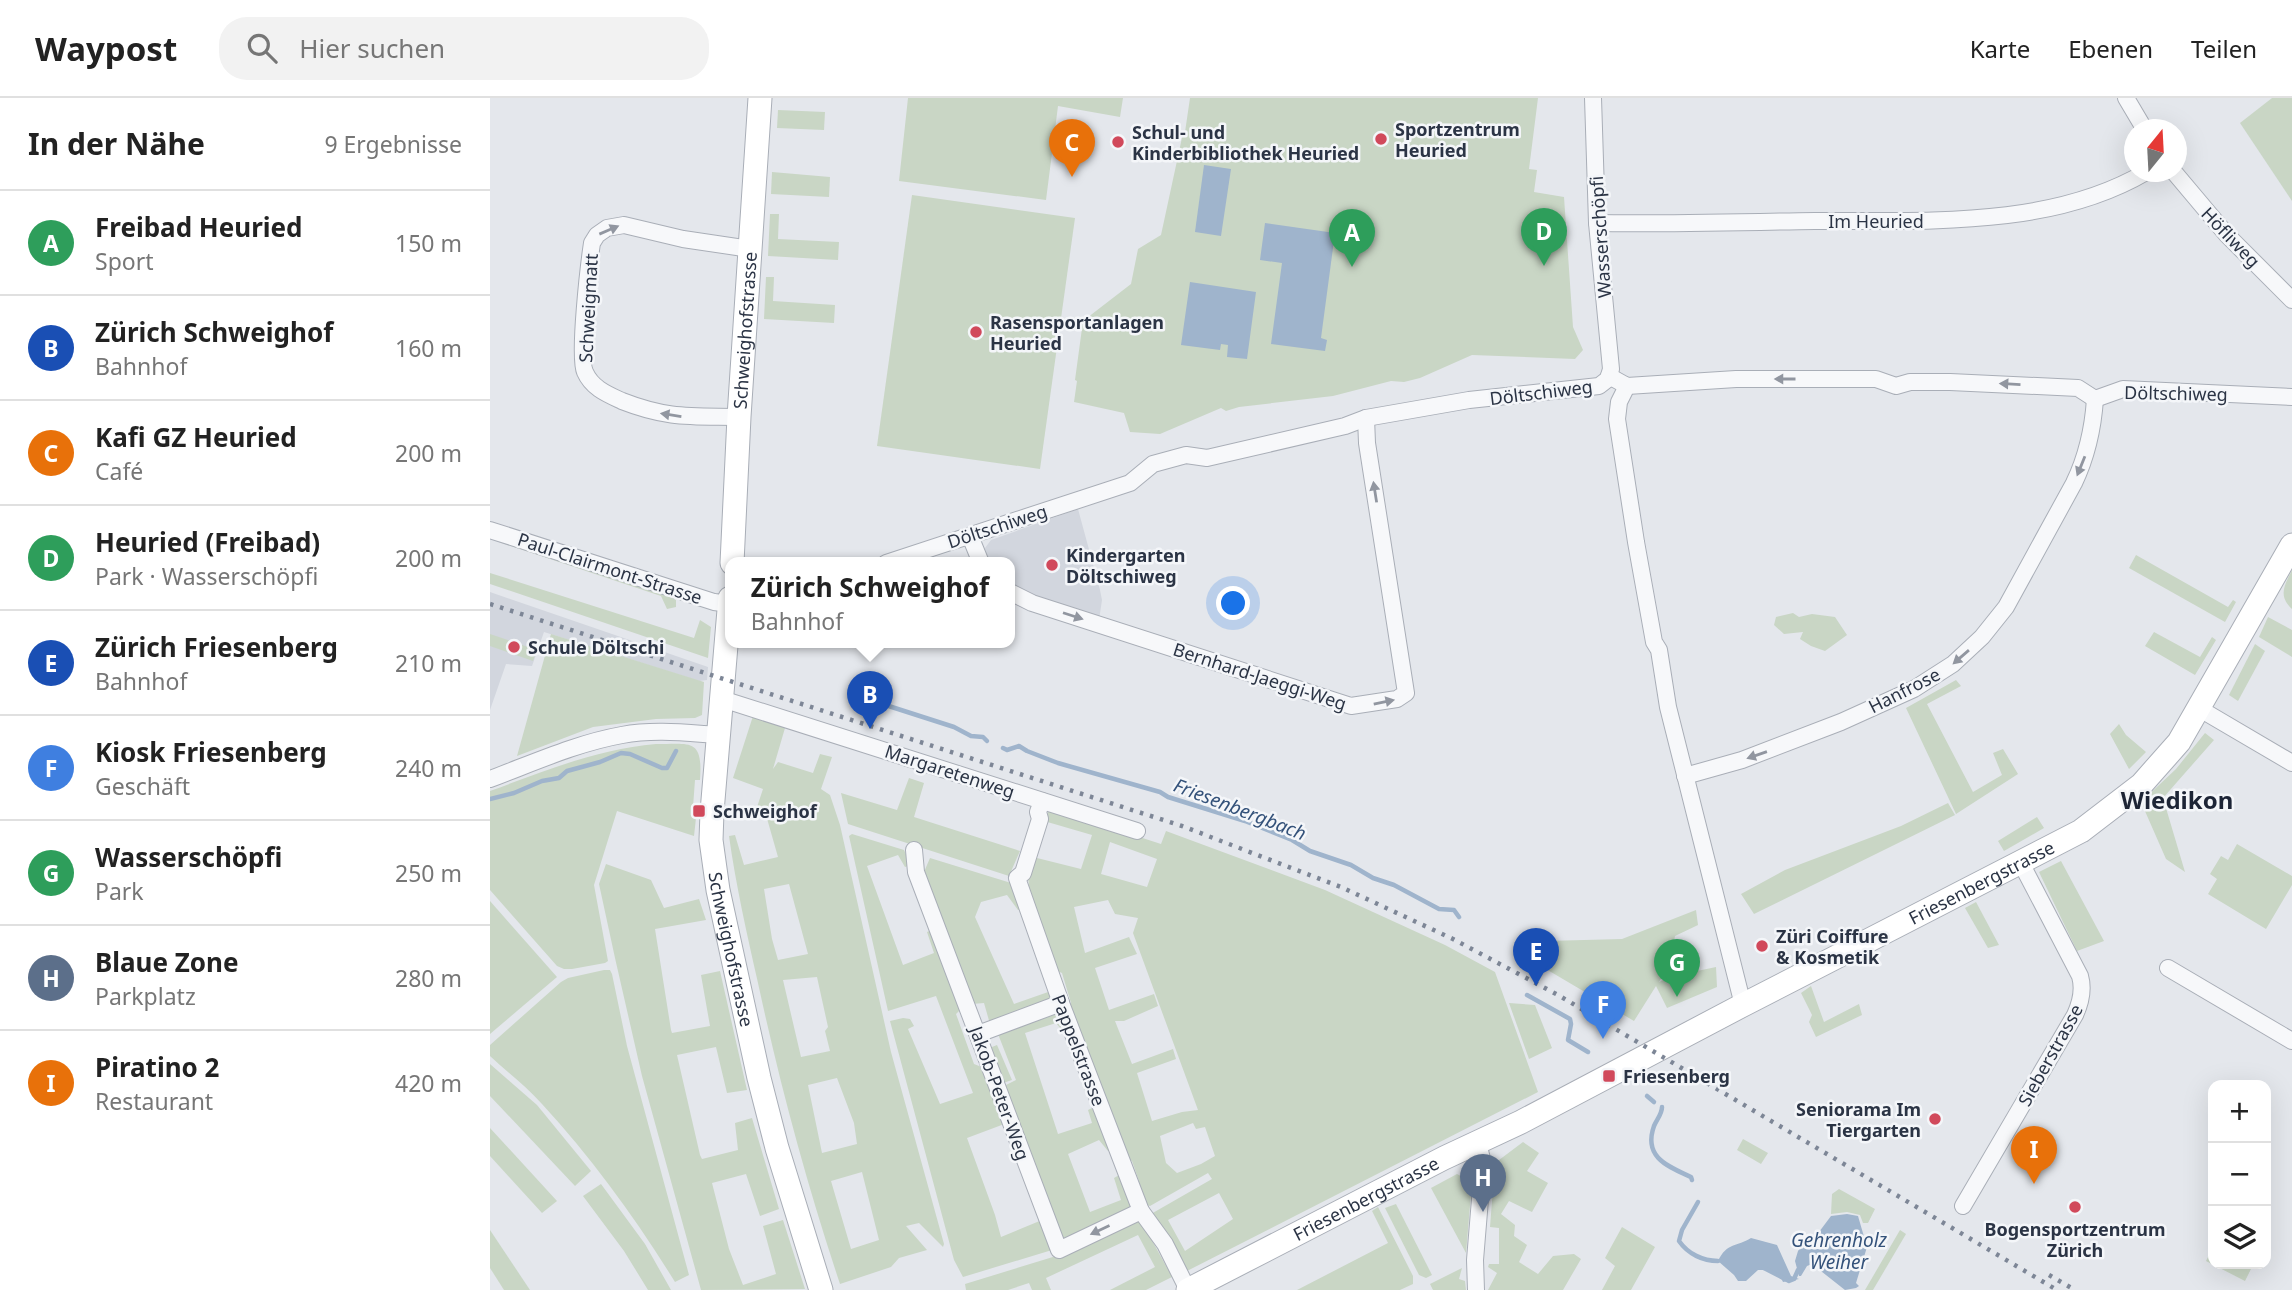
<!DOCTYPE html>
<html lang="de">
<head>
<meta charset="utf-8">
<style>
  body { margin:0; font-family:"Noto Sans",sans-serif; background:#f2f2f2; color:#222 }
  .controls { position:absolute; right:21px; bottom:21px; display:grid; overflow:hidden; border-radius:14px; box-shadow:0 7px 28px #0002 }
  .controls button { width:63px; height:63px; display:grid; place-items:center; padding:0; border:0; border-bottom:2px solid #e0e0e0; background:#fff; color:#222; font:35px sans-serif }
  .compass { position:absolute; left:1634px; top:21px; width:63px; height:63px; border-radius:50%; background:#fff; box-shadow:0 7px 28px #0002; rotate:18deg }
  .you { position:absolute; left:744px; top:506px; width:24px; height:24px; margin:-18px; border:5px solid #fff; border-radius:50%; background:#1a73e8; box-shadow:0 0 0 10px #1a73e833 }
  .badge { display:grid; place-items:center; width:46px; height:46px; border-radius:50%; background:#2563eb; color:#fff; font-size:23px; font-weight:700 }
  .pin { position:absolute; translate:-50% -58px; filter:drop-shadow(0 2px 4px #0008) }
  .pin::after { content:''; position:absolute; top:37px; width:24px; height:21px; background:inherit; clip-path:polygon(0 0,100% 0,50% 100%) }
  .popup { position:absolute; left:235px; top:459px; width:290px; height:91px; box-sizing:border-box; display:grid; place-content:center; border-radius:14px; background:#fff; filter:drop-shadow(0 2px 5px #0005); font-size:23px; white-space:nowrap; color:#767676 }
  .popup b { font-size:26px; color:#222 }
  .popup::after { content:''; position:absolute; left:50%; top:100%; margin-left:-14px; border:14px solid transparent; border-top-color:#fff }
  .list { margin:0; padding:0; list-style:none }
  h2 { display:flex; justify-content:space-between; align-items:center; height:91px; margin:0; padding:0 28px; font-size:30px }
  h2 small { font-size:23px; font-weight:400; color:#767676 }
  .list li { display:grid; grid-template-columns:46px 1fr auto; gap:21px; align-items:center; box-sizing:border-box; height:105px; padding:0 28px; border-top:2px solid #e0e0e0 }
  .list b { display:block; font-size:26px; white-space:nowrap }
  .list p { margin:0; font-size:23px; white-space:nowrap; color:#767676 }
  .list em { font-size:23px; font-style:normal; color:#767676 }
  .icon { flex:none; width:38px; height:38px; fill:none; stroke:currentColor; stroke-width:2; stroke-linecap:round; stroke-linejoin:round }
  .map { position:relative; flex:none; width:1802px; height:1192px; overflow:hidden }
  header { display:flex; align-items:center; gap:42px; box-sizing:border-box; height:98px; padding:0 35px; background:#fff; border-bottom:2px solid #e0e0e0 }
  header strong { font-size:33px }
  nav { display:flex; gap:38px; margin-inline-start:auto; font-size:24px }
  .search { width:490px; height:63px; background:#f2f2f2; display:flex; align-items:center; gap:18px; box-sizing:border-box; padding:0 24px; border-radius:28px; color:#767676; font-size:26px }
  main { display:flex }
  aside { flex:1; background:#fff }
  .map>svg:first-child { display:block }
</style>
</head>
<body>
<header>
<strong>Waypost</strong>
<div class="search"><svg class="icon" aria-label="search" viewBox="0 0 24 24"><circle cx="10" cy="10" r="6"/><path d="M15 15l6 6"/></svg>Hier suchen</div>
<nav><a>Karte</a><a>Ebenen</a><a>Teilen</a></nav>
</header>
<main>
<aside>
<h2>In der Nähe<small>9 Ergebnisse</small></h2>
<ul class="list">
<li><span class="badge" style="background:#2e9e5b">A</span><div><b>Freibad Heuried</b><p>Sport</p></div><em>150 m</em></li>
<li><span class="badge" style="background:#1a4fb4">B</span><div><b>Zürich Schweighof</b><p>Bahnhof</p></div><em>160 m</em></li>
<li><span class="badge" style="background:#e8710a">C</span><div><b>Kafi GZ Heuried</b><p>Café</p></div><em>200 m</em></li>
<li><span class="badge" style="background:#2e9e5b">D</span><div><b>Heuried (Freibad)</b><p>Park · Wasserschöpfi</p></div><em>200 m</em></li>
<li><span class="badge" style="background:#1a4fb4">E</span><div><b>Zürich Friesenberg</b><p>Bahnhof</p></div><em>210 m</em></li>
<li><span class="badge" style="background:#3f7fe0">F</span><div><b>Kiosk Friesenberg</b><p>Geschäft</p></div><em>240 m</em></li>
<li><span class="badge" style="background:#2e9e5b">G</span><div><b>Wasserschöpfi</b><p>Park</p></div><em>250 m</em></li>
<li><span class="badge" style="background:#5c6f8a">H</span><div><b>Blaue Zone</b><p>Parkplatz</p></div><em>280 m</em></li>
<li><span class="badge" style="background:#e8710a">I</span><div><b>Piratino 2</b><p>Restaurant</p></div><em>420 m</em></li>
</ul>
</aside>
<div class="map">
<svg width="1802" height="1192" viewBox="0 0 1802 1192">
  <rect width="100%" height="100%" fill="#e4e7ec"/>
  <g fill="#d2d6de">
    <path d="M588,411L610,492L612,502L609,522L520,488V465H499L496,459L495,450L501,442Z"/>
    <path d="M0,494L218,569L217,582L209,583L54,534L42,568L16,566L0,612Z"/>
  </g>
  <g fill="#c9d6c5" fill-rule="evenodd">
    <path d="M418,0H633L630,19L568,8L556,102L409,83Z"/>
    <path d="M700,0H1048L1039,71L1047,72L1044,94L1074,99L1083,229L1093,252L1085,261L982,257L930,280L914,284L901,283L843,298L749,309L736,313L731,310L670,336L640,334L634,315L584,304L587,283L585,282L593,223L641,186L648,151L671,137L693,35L695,34Z"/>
    <path d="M1782,0H1802V103L1750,25Z"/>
    <path d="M288,12L335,14L334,32L287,30Z"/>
    <path d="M282,74L340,79L339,99L281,96Z"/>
    <path d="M422,97L585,120L550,371L387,348Z"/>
    <path d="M280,116H289L288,141L349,144L348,162L278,158Z"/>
    <path d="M276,179H284L283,203L345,207L344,225L274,221Z"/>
    <path d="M0,441L180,499L186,502V509L177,511L171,498Z"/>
    <path d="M1646,457L1738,509L1743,502L1746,504L1735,524L1639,470Z"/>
    <path d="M1802,472V511C1788,498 1794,488 1802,472Z"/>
    <path d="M0,475L204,540L210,522L221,529L218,560L0,486Z"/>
    <path d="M1303,515L1309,519L1322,516L1345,519L1357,537L1335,553L1321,548L1310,541L1313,534L1294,536L1284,527L1286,519Z"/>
    <path d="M1778,519L1802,532V559L1769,539Z"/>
    <path d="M1664,534L1710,559L1722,539L1726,542L1705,577L1655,548Z"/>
    <path d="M0,536L47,552L43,563L0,548Z"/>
    <path d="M61,536L214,584L212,617L205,620L166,621L103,629L27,658Z"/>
    <path d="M1765,546L1775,553L1748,603L1739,597Z"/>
    <path d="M1466,582L1471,588L1437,606L1483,694L1512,677L1503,655L1513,651L1528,676L1466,716L1416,610Z"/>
    <path d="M263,618L295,630L283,671L288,664L323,675L330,656L342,659L331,691L340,697L350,727L401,954L454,1146L453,1149L429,1125L416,1128L437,1152L409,1160L401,1169L350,1186C317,1087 290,987 268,885C257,836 246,788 239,738L245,737L254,767L288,759L276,717L266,712L273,691L243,680ZM299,786L318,856L288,862L282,841L274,791ZM327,879L338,929L335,933L340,953L311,959L293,882ZM347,980L364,1025L367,1046L332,1055L318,987ZM372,1074L389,1142L361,1151L341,1083Z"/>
    <path d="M1629,626L1636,637L1656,654L1639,671L1620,636Z"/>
    <path d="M1715,635L1724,642L1673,700L1695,774L1676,761L1651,704L1686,671Z"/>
    <path d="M166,646C201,646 213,640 210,682H205L203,709L207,711L204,738L127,713L104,787L118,863L115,865L82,871H74L67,868L0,792V693C55,673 107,651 166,646Z"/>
    <path d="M419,680L434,685L424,719L530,753L519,778L358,726L351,695L407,712Z"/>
    <path d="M1458,705L1465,717L1264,816L1251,796L1295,772L1411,728Z"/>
    <path d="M560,710L671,746L676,733L835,792L955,847L1005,874L1048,994L695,1174L661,1116L722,1081L718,1075L660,1108L654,1106L646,1090L649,1083L642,1063L633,1058L619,1017L621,1012L578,910L581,905L572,875L565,872L551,836L553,829C543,802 532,787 543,759L591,771L602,737L554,723ZM620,744L667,761L657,789L611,776ZM618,802L625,816L648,820L643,835L708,1012L692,1014L662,1023L647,975L686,961L683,951L642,966L625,923H634L668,908L664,896L619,912L605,870L647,856L639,839L595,855L584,809ZM703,1025L706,1031L715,1029L725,1058L711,1066L687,1075L676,1065L670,1038ZM729,1095L743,1121L695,1153L678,1122Z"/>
    <path d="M1547,719L1554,730L1514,753L1508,743Z"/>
    <path d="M362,736L414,752L421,767L415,769L408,757L377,768L413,867L444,855L437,834L444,831L473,909L466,916L484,966L494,970L517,1025L477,1040L505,1117L511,1139L552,1122L562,1152L473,1179L464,1162L400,923L413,920L420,921L424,928L418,931L450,1006L483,995L446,898L398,913L359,738Z"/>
    <path d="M1747,746L1802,778V787L1776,831L1718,796L1727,781L1720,776L1731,758L1738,762Z"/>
    <path d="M440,760L521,785L534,810L528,812L517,797L491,804L485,819L524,906L561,893L565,900L500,926L494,905L482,906L434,774Z"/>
    <path d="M1571,763L1614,843L1587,853L1549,774Z"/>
    <path d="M116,766L161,782L174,810L209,801L216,822L165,831L181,932L182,935L220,928L211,877L230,873L257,992L237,995L226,949L187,957L210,1057L212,1061L248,1052L245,1025L262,1020L289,1111L270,1118L256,1076L222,1085L239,1151L253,1187L286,1176L273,1128L293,1122L315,1191L211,1192L152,978L125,860L109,786Z"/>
    <path d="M0,803L67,879L0,936Z"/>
    <path d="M1486,804L1509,847L1498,850L1475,810Z"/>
    <path d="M1206,812L1208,827L1185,838L1180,865L1169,884L1179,879L1226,869L1227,889L1177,910L1166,888L1144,923L1039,861L1056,843L1132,841Z"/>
    <path d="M114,872H120L122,876L137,948L199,1177L185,1184C146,1121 102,1060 52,1006C36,988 17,974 0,958V947L71,884L78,880Z"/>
    <path d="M1321,888L1334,924L1369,906L1372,917L1326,939L1319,924L1322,917L1311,895Z"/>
    <path d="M1019,905L1045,907L1062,950L1039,961Z"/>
    <path d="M564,917L571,918L577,930L571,931L566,925L535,935L568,1036L602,1025L598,1012L606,1008L623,1052L618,1053L609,1042L578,1056L600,1114L631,1102L624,1080L631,1076L642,1107L638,1115L574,1141L567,1133L514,988L526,982L508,936Z"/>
    <path d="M507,947L522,982L510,986L497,951Z"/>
    <path d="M0,966L47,1007L101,1073L85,1088L0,998Z"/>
    <path d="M0,1030L67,1103L52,1115L0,1058Z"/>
    <path d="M1253,1041L1278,1055L1271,1066L1247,1052Z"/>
    <path d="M1033,1044L1049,1055L1037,1073L1058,1085L1042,1114L1019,1103L1011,1116L1025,1127L1024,1138L1037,1147L1029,1164L1048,1176L1063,1158L1084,1156L1091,1161L1073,1192H998L1007,1175L998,1169L999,1166H1009V1130L1000,1129L1005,1065Z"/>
    <path d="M967,1076L982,1084L976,1155L941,1090Z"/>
    <path d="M111,1086L155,1146L181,1192H158L134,1153L93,1098Z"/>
    <path d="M1349,1091L1385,1111L1378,1125H1373L1370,1117L1357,1114L1341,1116L1342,1096Z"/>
    <path d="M906,1106L942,1177L936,1180L929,1177L895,1110Z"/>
    <path d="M888,1109L923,1178V1186L910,1192H807L898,1145L882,1113Z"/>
    <path d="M644,1123L652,1124L682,1179L656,1192H620L665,1169L648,1137L556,1180L561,1192H542L539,1185L518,1192H476L475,1186L576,1155Z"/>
    <path d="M1132,1129L1165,1149L1141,1192H1112L1125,1168L1115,1160Z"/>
    <path d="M0,1132L40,1192H14L0,1170Z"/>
    <path d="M1410,1132L1416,1136L1383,1192H1375Z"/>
    <path d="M1723,1149V1166H1756L1762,1169L1755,1183L1716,1163Z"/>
    <path d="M972,1170L969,1181L975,1183L976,1192H943L940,1186Z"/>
  </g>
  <g fill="#9fb4cc">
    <path d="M714,67L741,71L731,138L705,134Z"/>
    <path d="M775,125L845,135L831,240L837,242L835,253L781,246L792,165L770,162Z"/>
    <path d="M700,184L766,194L757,261L737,259L738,247L731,246L730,252L691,247Z"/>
    <path d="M1357,1116L1368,1118L1377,1149L1366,1185L1369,1188L1366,1190L1355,1192L1322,1166L1317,1168L1311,1178H1309L1305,1163L1308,1153L1316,1141L1329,1134L1341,1118Z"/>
    <path d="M1261,1140L1287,1147L1301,1178L1309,1181L1293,1184C1288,1173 1279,1172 1268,1172L1256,1183H1248L1244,1177L1228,1163C1237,1144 1247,1149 1261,1140Z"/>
  </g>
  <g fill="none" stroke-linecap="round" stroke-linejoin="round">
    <g stroke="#9fb4cc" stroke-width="4.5">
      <path d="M371,597L383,603L464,629L481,638L493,639L497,643"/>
      <path d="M513,650L517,652L529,648L537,653L568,665L670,694L678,699L755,723L802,742L820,753L861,767L883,780L904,787L949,811L964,812L969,819"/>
      <path d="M0,701L24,695L52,683L69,680L77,673L110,664L131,655L140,656L172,670H177L186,653"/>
      <path d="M1037,897L1080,921L1081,926L1078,942L1098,954"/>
      <path d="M1157,998L1164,1004"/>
      <path d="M1172,1009C1172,1016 1167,1021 1164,1028C1153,1059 1177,1068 1201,1079L1202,1082"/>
      <path d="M1208,1104L1192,1132L1189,1143C1198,1156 1213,1163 1228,1163"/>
      <path d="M1274,1170L1299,1183L1304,1181L1308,1172"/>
    </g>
    <g stroke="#a9aeb7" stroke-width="18">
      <g id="street">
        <path d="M1636,0L1655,32"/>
        <path d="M1684,74L1737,137L1802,202"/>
        <path d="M1107,125C1180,126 1252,124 1325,123C1433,122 1559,131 1656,74"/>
        <path d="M1119,278L1137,288L1246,281H1386L1406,288L1420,284H1460L1588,290L1605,301L1633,291L1802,299"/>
        <path d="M1137,288L1129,304L1127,321L1146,444L1164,544L1169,552L1178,609L1253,907"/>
        <path d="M249,319C201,318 178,321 132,303C117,296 102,290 95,274C88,259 99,165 102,145L107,137L117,130L134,127L193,141L260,151"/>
        <path d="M0,432L224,504L240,506"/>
        <path d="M480,438L491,465"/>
        <path d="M396,465L640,385L663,366L696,357L717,360L855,328L876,320L979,302L1109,288L1118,281L1121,271L1107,125L1103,0"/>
        <path d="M520,494L542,505L861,608L907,601L916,595L877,345L876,320"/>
        <path d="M232,601L647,733"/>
        <path d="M1710,611L1802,665"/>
        <path d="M1195,678L1252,662L1351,624L1424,591L1463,566L1492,539L1516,509L1584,385C1597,358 1603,331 1605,301"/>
        <path d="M0,681C43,665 87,645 132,637C164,631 197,635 229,637"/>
        <path d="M552,703L548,714L550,721L533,775L527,780L571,905L651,1113L675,1146L698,1192"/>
        <path d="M424,752L426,774L569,1152L651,1113"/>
        <path d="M1678,870L1802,943"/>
        <path d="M488,936L571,905"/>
        <path d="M1473,1108L1585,917C1591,904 1594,892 1590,878L1531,765"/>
        <path d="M986,1192L985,1162L993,1065L988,1045"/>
      </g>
    </g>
    <g stroke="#a9aeb7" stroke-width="25">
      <g id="secondary">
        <path id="s1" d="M242,465L249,319L270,0"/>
        <path id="s2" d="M240,500L222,714L221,742L228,792L269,980L287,1050L331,1192"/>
        <path id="s3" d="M698,1192L954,1060L1031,1024L1253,907L1591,733L1651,687L1689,644L1802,447"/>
      </g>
    </g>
    <use href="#street" stroke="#f7f8fa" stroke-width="16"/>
    <use href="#secondary" stroke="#fff" stroke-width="23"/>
    <g stroke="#7d8696" stroke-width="4.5" stroke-dasharray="3.5 7" stroke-linecap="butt">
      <path d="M0,506L692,728L851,789L963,841L1068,897L1567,1192"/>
      <path d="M1559,1177L1585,1192"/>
    </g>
  </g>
  <defs><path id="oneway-solid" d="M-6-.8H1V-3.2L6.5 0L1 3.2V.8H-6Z" transform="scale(1.75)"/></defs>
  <g fill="#9196a0">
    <use href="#oneway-solid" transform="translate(119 132) rotate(-23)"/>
    <use href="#oneway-solid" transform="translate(1295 281) rotate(180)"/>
    <use href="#oneway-solid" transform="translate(1520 286) rotate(-177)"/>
    <use href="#oneway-solid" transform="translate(181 317) rotate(-171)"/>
    <use href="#oneway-solid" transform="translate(1591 368) rotate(112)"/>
    <use href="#oneway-solid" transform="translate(885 394) rotate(-99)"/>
    <use href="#oneway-solid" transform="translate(583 518) rotate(18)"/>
    <use href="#oneway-solid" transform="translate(1471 559) rotate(139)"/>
    <use href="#oneway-solid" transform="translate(894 604) rotate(-12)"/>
    <use href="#oneway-solid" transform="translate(1267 657) rotate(161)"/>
    <use href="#oneway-solid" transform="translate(610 1132) rotate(155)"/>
  </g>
  <g fill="#d1495b" stroke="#f4f6f9" stroke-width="2.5">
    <circle cx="891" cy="41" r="7"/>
    <circle cx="628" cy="44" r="7"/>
    <circle cx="486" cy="234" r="7"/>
    <circle cx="562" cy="467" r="7"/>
    <circle cx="24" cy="549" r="7"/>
    <rect x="202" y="706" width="14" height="14" rx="3.5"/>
    <circle cx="1272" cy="848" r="7"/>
    <rect x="1112" y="971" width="14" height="14" rx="3.5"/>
    <circle cx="1445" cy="1021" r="7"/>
    <circle cx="1585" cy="1109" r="7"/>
  </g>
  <g text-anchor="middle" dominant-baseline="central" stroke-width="5" stroke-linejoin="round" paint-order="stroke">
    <g font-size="18" font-weight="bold" fill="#2b3445" stroke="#f4f6f9" text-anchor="start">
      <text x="905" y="31">Sportzentrum<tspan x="905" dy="21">Heuried</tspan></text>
      <text x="642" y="34">Schul- und<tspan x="642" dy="21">Kinderbibliothek Heuried</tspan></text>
      <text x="500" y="224">Rasensportanlagen<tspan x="500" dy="21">Heuried</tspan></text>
      <text x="576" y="457">Kindergarten<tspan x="576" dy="21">Döltschiweg</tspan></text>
      <text x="38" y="549">Schule Döltschi</text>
      <text x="223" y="713">Schweighof</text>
      <text x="1286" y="838">Züri Coiffure<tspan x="1286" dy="21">&amp; Kosmetik</tspan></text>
      <text x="1133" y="978">Friesenberg</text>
      <text x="1431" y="1011" text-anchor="end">Seniorama Im<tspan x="1431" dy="21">Tiergarten</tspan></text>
      <text x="1585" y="1131" text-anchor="middle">Bogensportzentrum<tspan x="1585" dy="21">Zürich</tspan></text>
    </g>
    <g font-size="18" fill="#2b3445" stroke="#f4f6f9">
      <text x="1386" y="123">Im Heuried</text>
      <text transform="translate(1110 139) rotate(-94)">Wasserschöpfi</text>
      <text transform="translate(1741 139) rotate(46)">Höfliweg</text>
      <text transform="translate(98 210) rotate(-87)">Schweigmatt</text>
      <text stroke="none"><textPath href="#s1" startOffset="233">Schweighofstrasse</textPath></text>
      <text transform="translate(1051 294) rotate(-7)">Döltschiweg</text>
      <text transform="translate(1686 295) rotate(1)">Döltschiweg</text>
      <text transform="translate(507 428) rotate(-18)">Döltschiweg</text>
      <text transform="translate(120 470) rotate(18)">Paul-Clairmont-Strasse</text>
      <text transform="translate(770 578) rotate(18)">Bernhard-Jaeggi-Weg</text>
      <text transform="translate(1414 592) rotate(-27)">Hanfrose</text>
      <text transform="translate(460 673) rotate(18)">Margaretenweg</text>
      <text stroke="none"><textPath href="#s3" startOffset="892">Friesenbergstrasse</textPath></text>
      <text stroke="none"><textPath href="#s2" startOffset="354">Schweighofstrasse</textPath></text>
      <text transform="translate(589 952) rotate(69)">Pappelstrasse</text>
      <text transform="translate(1560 957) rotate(-61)">Sieberstrasse</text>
      <text transform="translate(510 995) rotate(70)">Jakob-Peter-Weg</text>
      <text stroke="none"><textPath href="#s3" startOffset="200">Friesenbergstrasse</textPath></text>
    </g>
    <g font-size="19" font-style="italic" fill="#34527a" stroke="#f4f6f9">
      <text transform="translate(750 711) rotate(21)">Friesenbergbach</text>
      <text x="1349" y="1142">Gehrenholz<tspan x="1349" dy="22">Weiher</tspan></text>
    </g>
    <g font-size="24" font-weight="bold" fill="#1d2536" stroke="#f4f6f9">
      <text x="1687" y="701">Wiedikon</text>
    </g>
  </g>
</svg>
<div class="controls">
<button>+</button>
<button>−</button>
<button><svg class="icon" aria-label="layers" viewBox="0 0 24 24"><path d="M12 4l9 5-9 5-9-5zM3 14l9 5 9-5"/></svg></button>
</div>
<svg class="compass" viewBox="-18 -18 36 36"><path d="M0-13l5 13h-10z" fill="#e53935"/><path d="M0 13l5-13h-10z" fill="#767676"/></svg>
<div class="you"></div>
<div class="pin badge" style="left:862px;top:169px;background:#2e9e5b">A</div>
<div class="pin badge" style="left:380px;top:631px;background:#1a4fb4">B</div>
<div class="popup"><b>Zürich Schweighof</b>Bahnhof</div>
<div class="pin badge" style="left:582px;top:79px;background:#e8710a">C</div>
<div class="pin badge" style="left:1054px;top:168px;background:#2e9e5b">D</div>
<div class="pin badge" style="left:1046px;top:888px;background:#1a4fb4">E</div>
<div class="pin badge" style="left:1113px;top:941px;background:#3f7fe0">F</div>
<div class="pin badge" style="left:1187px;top:899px;background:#2e9e5b">G</div>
<div class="pin badge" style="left:993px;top:1114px;background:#5c6f8a">H</div>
<div class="pin badge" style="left:1544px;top:1086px;background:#e8710a">I</div>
</div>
</main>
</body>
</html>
